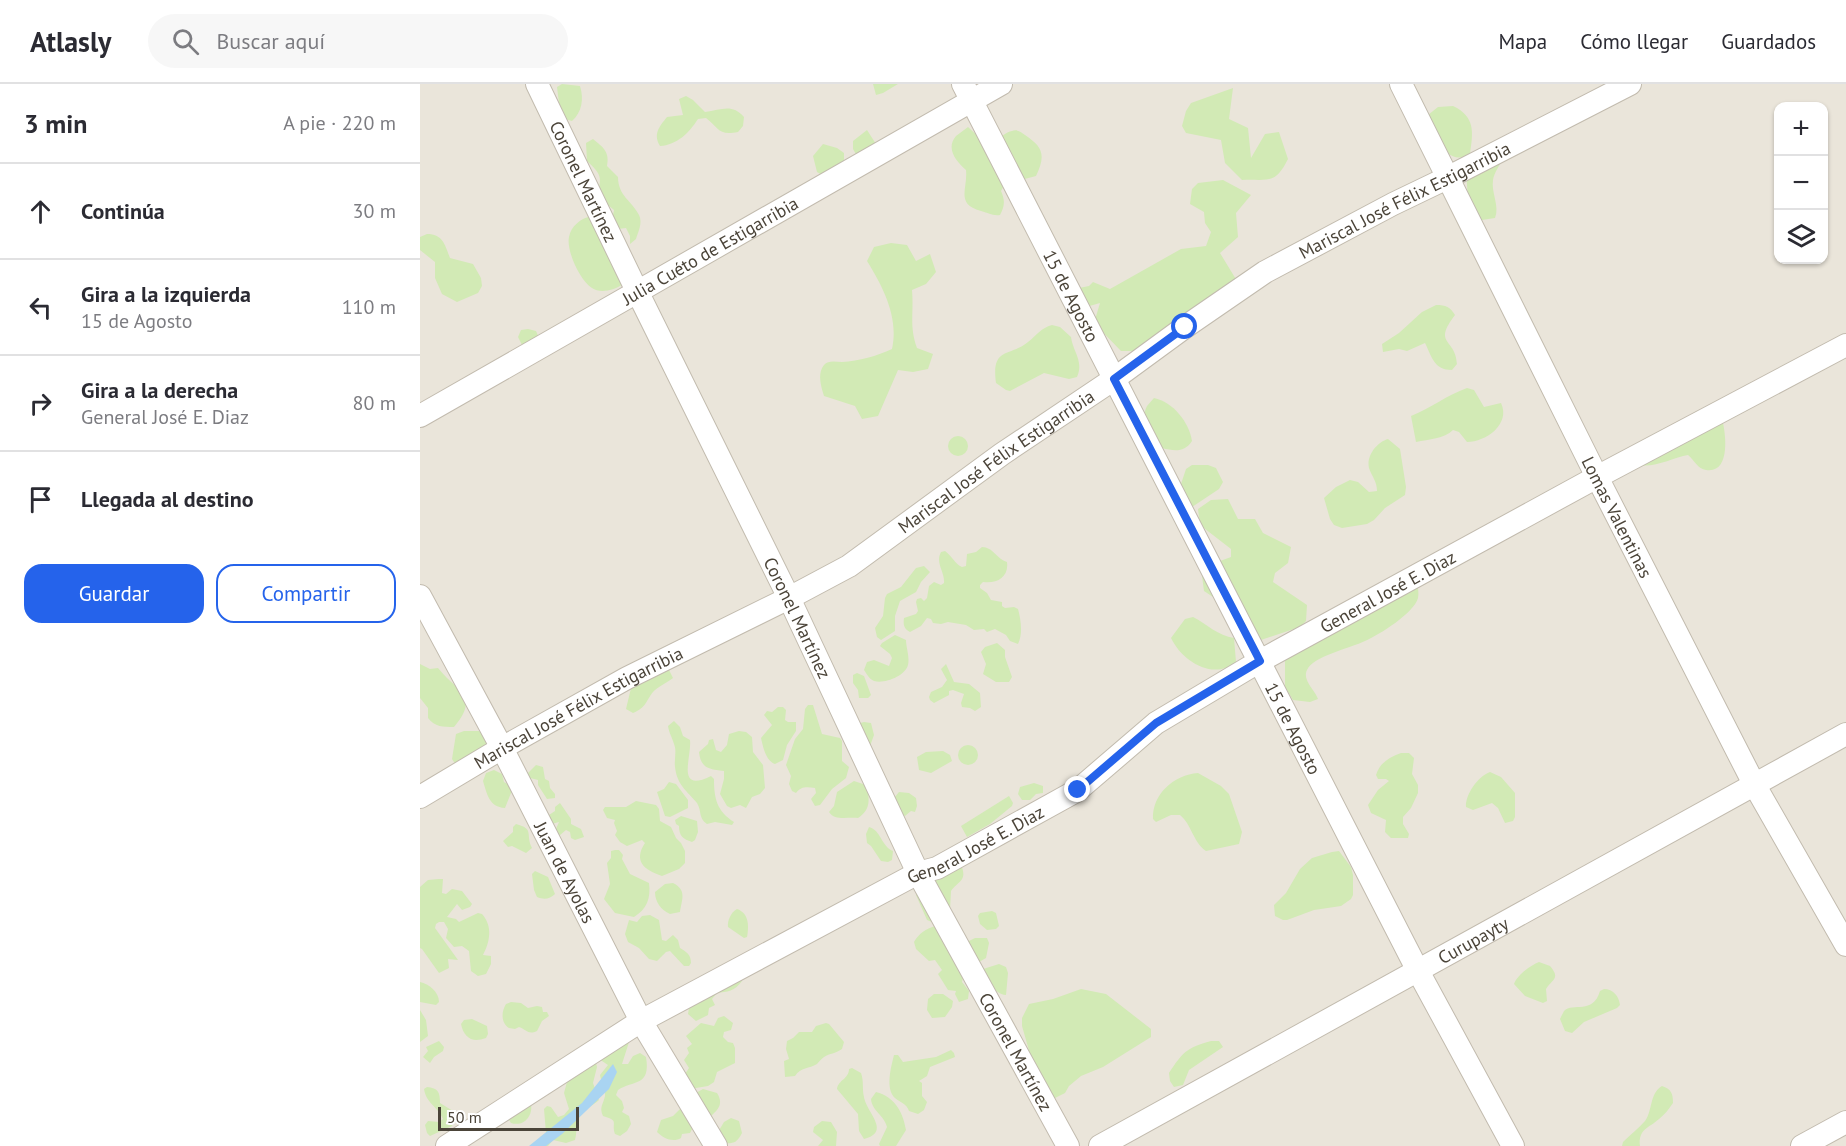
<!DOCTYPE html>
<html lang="es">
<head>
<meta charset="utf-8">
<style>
  body { margin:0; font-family:"PT Sans",sans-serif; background:#f7f7f7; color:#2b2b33 }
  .controls { position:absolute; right:18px; top:18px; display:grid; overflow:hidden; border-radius:12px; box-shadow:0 2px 4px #0004 }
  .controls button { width:54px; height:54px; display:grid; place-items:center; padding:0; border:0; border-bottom:2px solid #e1e1e2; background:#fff; color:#2b2b33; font:30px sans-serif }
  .scale { position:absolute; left:18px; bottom:15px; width:141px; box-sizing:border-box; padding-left:6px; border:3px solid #4b4439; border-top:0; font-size:16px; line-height:21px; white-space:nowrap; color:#4b4439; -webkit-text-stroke:4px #fff; paint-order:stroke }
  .stop { position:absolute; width:18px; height:18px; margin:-14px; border:4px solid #2563eb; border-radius:50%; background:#fff }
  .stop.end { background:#2563eb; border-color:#fff; box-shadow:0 2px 6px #0008 }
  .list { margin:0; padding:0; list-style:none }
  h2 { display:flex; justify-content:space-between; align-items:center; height:78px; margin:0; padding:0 24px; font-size:26px }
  h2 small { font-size:20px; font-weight:400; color:#7c7c81 }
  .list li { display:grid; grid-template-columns:39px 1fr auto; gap:18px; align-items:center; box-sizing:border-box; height:96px; padding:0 24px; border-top:2px solid #e1e1e2 }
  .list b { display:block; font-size:22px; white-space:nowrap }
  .list p { margin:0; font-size:20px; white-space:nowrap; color:#7c7c81 }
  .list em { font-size:20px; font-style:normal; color:#7c7c81 }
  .actions { display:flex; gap:12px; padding:18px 24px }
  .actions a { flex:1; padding:14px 0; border:2px solid #2563eb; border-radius:18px; text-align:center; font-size:21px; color:#2563eb }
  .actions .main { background:#2563eb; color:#fff }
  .icon { flex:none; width:33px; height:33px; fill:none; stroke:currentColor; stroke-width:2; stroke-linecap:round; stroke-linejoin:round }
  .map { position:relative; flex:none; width:1426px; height:1062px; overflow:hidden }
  header { display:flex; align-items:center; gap:36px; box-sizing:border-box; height:84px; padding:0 30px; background:#fff; border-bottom:2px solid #e1e1e2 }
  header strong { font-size:28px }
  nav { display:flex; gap:33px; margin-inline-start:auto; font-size:21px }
  .search { width:420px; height:54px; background:#f7f7f7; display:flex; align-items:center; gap:15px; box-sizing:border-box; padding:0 21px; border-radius:33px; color:#7c7c81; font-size:22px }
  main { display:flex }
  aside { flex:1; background:#fff }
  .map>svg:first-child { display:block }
</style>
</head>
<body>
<header>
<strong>Atlasly</strong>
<div class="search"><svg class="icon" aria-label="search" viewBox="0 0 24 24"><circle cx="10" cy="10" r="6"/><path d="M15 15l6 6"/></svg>Buscar aquí</div>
<nav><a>Mapa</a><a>Cómo llegar</a><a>Guardados</a></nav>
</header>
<main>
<aside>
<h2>3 min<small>A pie · 220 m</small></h2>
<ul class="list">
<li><svg class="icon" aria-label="ahead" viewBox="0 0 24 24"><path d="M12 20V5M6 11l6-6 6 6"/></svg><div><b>Continúa</b></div><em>30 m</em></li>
<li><svg class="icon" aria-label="left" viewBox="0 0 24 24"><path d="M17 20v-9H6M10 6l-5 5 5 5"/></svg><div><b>Gira a la izquierda</b><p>15 de Agosto</p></div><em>110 m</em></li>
<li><svg class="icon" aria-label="right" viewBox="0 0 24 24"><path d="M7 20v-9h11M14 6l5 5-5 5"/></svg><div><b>Gira a la derecha</b><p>General José E. Diaz</p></div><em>80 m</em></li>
<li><svg class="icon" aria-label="arrive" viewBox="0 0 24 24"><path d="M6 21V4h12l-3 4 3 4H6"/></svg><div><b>Llegada al destino</b></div></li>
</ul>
<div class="actions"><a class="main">Guardar</a><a>Compartir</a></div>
</aside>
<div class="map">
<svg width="1426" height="1062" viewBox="0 0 1426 1062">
  <rect width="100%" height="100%" fill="#f6f3ec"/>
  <path fill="#eae5da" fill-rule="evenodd" d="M0,0H1426V1062H0ZM1358,22H1404V176H1358Z"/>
  <g fill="#d2eab5">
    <path d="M142,0L160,2C164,15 162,28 152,37L145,35L140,27L137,3Z"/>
    <path d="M453,0H478L463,9L456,11Z"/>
    <path d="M813,4L809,35L828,44L831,74L845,50L859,48L868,75C855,101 849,95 822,96L805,79L801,56L766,49L762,42L766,27L771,19Z"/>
    <path d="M266,12L273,16L285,28C301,26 312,19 324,33L323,42L318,48C298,52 299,44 286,34L278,35C269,49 257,61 240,62C233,50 239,43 247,33L263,31L259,15Z"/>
    <path d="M1033,22C1056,33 1053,49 1050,70C1027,84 1014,52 1003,35L1018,23Z"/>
    <path d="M548,43L561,55L576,57C580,54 586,48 592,47C597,45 601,48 605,51C623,63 626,71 616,92L585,100L581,107C585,116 585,122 580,131C572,132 569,129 561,127C535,120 548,105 546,86C537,78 525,65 536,52C540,49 544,46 548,43Z"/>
    <path d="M447,46L456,60L437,72L433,65V57Z"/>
    <path d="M173,55C183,63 190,68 187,82L198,93C198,112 212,117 219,131C223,139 218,148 216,155L210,160V152L206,144L198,145L191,141L194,126L177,112C182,93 182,91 167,77L166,59Z"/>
    <path d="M403,60L417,64L424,69V82L404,92L397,88L393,72Z"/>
    <path d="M1084,74C1080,80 1074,89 1073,96C1071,109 1080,122 1075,134L1062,136C1050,126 1046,108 1047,93Z"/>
    <path d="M803,96L831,111L816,129L818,153L800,169L817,197L716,267H701L674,239L680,219L666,223L654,205L669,202L673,198L690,205L761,165L786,162L791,148L785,139L784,128L770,120L772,105L778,99Z"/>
    <path d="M172,132L203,200C195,206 180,210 172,204C160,197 146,166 149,153C151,142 161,134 172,132Z"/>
    <path d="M7,150C23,150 25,161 30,174L53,180L61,194L62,202L58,209L37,218L22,210L15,194V178L0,166V153Z"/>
    <path d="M471,159L487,161L496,177L510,170L516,188L506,200L492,206C494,229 489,242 497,264L513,270L508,285L493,288L478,286L458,332L442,335L435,322L404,312C401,302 397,290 404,281C408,276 416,278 422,278C439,277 457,272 472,265C479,233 463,203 447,177L454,163Z"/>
    <path d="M1016,221C1026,221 1030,223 1035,231C1012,261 1036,254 1037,280L1032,286C1014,286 1012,273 1005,259L987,267L979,265L963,268L962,260L979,249L1002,228Z"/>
    <path d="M632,241L640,243L651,253C653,268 664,277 657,293L649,295L624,289L590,307L586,306L576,299C571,262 590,273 608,258C617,251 621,244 632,241Z"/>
    <path d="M108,245L116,247L119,254L102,261L98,253L101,246Z"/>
    <path d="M1047,304L1054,306L1064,323L1081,319C1091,340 1066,358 1047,358L1039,348L1033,346C1024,355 1009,355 996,358L991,332C1011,324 1027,311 1047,304Z"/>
    <path d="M734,314C753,318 769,338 772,357C764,369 754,367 742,364L724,329L727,322Z"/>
    <path d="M1302,335C1306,349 1311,390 1286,386C1278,385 1274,376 1268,371C1252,374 1228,387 1215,379Z"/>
    <circle cx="538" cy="362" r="10"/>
    <path d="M968,355L980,365L986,403L985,411L965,424L954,436L947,440L922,444L914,441L910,435L904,414L916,403L930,396L938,398L949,408L957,407C957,397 952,393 949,384C946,372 957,358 968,355Z"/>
    <path d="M772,381H788L796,384L803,398L799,405L772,423L755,409L761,400L766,385Z"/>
    <path d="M808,415L818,435H835L843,449L871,463L868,479L855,489L853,498L887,521L886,537L880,543L835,558L796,515L784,507L781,484L811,473V465L780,441L778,425L791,416Z"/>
    <path d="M562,463C573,463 577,475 587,478C589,493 577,500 563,498L560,501V504L567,509L571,516L582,518V522L585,524L594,523L598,525C601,536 603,550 598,560L590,557L586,551L575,545L567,548L564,545L554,546L546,541L528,538L521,540L513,539L511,535L507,534L501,542L490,548C484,545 483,541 484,534L496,530L498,527L496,518L497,515L501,514L504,517L507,514L509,502L514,498L521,501L524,499C525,488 515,479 521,468L525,467C532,472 535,480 542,483L546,482L547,470L556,468Z"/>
    <path d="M504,482L510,488L501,498L496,508L480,517L475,532V547L461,556L457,553L455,544L463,532L465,514L467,510L481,503L496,484Z"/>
    <path d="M997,500C998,504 999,509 998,514C994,529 959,551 945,557C931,564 893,572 887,586C882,596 895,606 898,615L890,618L873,616L865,603V571Z"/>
    <path d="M773,533C787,540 798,552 814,554L816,578C793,597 762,577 751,554L765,535Z"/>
    <path d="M475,551L486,556C486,563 490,574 488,581C485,592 465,600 454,597C449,595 447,590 444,586L447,578L454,576L469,582L472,574L470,570L460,562L462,559Z"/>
    <path d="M577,559L585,566V573L592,593L589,598H576L563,590L566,580L561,568L565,563Z"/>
    <path d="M0,580L10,585L18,584C36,607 61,612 34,643C23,643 15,643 8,634V624L0,614Z"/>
    <path d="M526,580L534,598L549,600L560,609L561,623L555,627L550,624L542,623L541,619L544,610L533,606L529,607V611L514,619L510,616L509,613L511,608L522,603L527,596L521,585Z"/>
    <path d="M241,586H249L253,594C247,599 237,603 233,608C225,618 227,623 213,629L206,625L212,600Z"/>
    <path d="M437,589L444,592L451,611L448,614H439L438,606L433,599V591Z"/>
    <path d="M388,621H393L402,650L420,654L422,657V677L429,683L426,694L412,705L400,721L395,722L391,715L396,709L395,704C387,703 381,702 376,709L372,707L369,700L371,692L366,681L375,655L383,645L385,625Z"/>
    <path d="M358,623H363L366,626L365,636L368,638H376V647L367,661L363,676L355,680C346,677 343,663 341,654L352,641L344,631L347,627L352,628Z"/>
    <path d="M254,637L260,643L263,652L270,656C272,673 255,710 291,692L294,695C294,715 297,727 314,738L312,741L295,738L287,740C278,734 282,727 277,719C267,707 257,701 255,683C254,675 257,667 254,660C252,653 249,649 248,642Z"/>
    <path d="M444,638L451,639L454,651L450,662L437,640Z"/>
    <path d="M44,647H59L70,658L36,681L32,675L36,650Z"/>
    <path d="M319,647L326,648L332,653L333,668L343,681L345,704L340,710L332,713L326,724L320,721L311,724L307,722L300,710L304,695V687C289,685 281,685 279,668L288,660L289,656L293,655L296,666L301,668L307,661L309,650Z"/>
    <circle cx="548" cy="671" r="10"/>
    <path d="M523,667L530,671L532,677L511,689L499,686L497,673L506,668Z"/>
    <path d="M981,669H989L994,674L992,690L998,701V709L991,724L983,733V740L989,750L988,754H971L965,748L966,736L951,729L948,721L958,706L969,697L966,695H958L956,691C960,679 968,674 981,669Z"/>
    <path d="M116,681L123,683L125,695L129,697L130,704L135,710V714L127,715L118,701V696L110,694L108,689Z"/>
    <path d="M74,686L82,690L84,698L91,702V709L85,724C69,723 67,710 63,697L66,689Z"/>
    <path d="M1070,688L1081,693L1095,709V733L1093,737L1085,739L1078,724L1072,719L1053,726L1046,723C1045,711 1058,692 1070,688Z"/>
    <path d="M778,689L801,702L809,710L822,748L819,760L786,767C773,758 772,741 760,731H751L736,738L733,735C732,710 754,691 778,689Z"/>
    <path d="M434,697L446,701C450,714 451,726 438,734C426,733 415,737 409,728L414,722L417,708Z"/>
    <path d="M249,698L256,700L268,716V724L250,733L245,732L237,708L244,705Z"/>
    <path d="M614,699L623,702V709L616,710L610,716H602L598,710L600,703Z"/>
    <path d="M479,708L489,709L496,714L497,722L495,728L491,727L485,732L482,730L474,714Z"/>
    <path d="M589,712L593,719L592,722L570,740L547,753L541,742Z"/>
    <path d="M216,717L236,721L239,725L240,737L251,743L256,754L261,759L265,767V779L259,785L242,792C224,786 213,777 225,759L222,756L207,762L200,758L195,751L197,747L194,739L195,736L187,734L183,726L185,723H206Z"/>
    <path d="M140,719L151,735V740L161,745L164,753L155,756L151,754L150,748L146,746L140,751H136L135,747L139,738L132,740L128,736L129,731L135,727V723Z"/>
    <path d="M261,732L277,737L278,748L275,756L272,758C263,755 259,752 259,742L256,740L255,736Z"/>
    <path d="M96,740C115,745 105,750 112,764L106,769L92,762L88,763L83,757L93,748V743Z"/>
    <path d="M449,743C461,746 461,762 473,767L472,776L468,778L461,777L451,762L447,759L446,750Z"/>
    <path d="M195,766H199L203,771L202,775L210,790L229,799C231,814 227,825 214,833L195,829L184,815L190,800L187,779L191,774V767Z"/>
    <path d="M919,767L931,783L933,791V811L931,815L921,822L894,826L867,836H863L855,832L854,821L866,809L880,785L892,774L912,768Z"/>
    <path d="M541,781C548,797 538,797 531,807L530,826L517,840L507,836L496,811C501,798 509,797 522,795L521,791Z"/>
    <path d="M115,787L128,793L135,810C130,815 124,816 117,813L114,806L112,790Z"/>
    <path d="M19,795H23L22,809L26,810L32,805L42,807L52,820L50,823L42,826L37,820L27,833L36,835L39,838L58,829L62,830C73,842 70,858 63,871L71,872V880L66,890L58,892L51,887L49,867L42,862L34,863L26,854L28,845L24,838H19L16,840L15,844L38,876L28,875L29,884L19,889L2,865L0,864V803L8,796Z"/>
    <path d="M253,799C267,806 262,815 260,828L250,830C241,826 235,818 235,808L245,800Z"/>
    <path d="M317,825C329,829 329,842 327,853L324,854L308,843C307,837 311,828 317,825Z"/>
    <path d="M572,827L576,829L579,842L576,845L567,846L560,840L558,832L560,829Z"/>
    <path d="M230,831L239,836L242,856L246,857L253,851L258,856L260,864C267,868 271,871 271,879L269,882H264L250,867L246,868L237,877L229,875L219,864L208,858L205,850L209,836L217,838L222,832Z"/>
    <path d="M515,842L545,886L542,898L549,907L548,915L539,918L535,910L536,907L528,906L518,890L522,886L515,876L509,877L496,865L494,858C499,849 506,845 515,842Z"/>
    <path d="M555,854H567L569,859L566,874L559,878L547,858Z"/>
    <path d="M1119,878L1130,882C1141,895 1132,895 1126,905L1127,917L1123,919L1105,912L1094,900C1097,891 1111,881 1119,878Z"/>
    <path d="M579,880L586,883L588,889L586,911C574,910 567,896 560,886Z"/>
    <path d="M321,893L322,897C315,907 307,908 297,909L292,915L295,921L289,924L288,931L276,937L268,930L269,924Z"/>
    <path d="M0,898C9,900 19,908 19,918L16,921L0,918Z"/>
    <path d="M661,905L686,910L731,945V953L683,983L661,992L649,1002L645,1009L635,1014L627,1012L610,970L602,942V934L609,920L633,915Z"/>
    <path d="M1184,905C1193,905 1199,912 1200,921L1197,924L1164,938L1152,949L1145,947L1140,935C1140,935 1144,927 1144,927C1153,918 1173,931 1180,907Z"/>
    <path d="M514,910H523L533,917L532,923L525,933L512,934L507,926L508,915Z"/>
    <path d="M91,918L101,919L108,924L117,922L122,923L123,928H127L129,932L122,937L117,947C108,951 107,946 99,943L95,945L89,944C81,939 81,928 86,920Z"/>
    <path d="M0,926L6,936L8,952L0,958Z"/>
    <path d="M304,932L313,939L311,946L304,948L303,953L308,958L313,959L315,964V979L297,988L294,998L288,1002L270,1005L265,990L269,984L264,976L269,969L267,964L272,960L266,952L281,939L294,942L298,934Z"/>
    <path d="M52,935L67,942L68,950L66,954C52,959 44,954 41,940L44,936Z"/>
    <path d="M406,939L409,940L424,958L422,965C415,970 410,969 404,973C401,975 399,978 397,980C389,985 381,983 375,992L365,993L364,977L369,975L366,965L367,957L373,954L379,948H392L396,942Z"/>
    <path d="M19,957L24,963L23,967L14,973L10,979L3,973L8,967L6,963Z"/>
    <path d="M791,957H799L803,963L769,986L763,1001L754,1003L750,997L749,989C763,968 766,964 791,957Z"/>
    <path d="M209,958L202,980H208L213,972L220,969L226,973C231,1003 213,996 198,1006L196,1011L202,1017L204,1024L202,1028L209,1032L211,1040L207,1047L200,1052L195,1050C191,1038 200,1037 183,1032C179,1023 183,1021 185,1012C186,1006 181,998 180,991L188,981L176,973Z"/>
    <path d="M531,966L534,969L535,973L510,983L507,992L499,997L502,999V1012L507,1018L504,1026L498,1030L489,1027C486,1019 481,1019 475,1014C465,1005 471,983 474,971H478L483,978L516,973Z"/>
    <path d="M176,979L177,983L173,999L179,1016C174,1021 167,1023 162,1028C154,1036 158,1046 155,1056L146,1059L133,1056L128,1062H119L120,1053L126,1049L124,1025L127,1022L131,1023L138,1033L144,1031L149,1025L144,1009L147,998Z"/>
    <path d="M432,984L441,989C444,997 442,1005 444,1013C446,1028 472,1048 444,1055L439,1047L438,1030L417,1005C418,996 429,995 429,985Z"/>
    <path d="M1242,1002C1251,1005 1253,1009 1253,1019C1249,1025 1245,1030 1239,1035C1229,1044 1218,1045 1220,1062H1202L1203,1058C1210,1051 1219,1044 1225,1037C1233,1026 1229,1010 1242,1002Z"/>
    <path d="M7,1003C18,1004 20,1008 20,1019L33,1027L34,1037L32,1042L10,1052L7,1049L5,1041L8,1037L19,1038L23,1035C18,1023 6,1019 4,1005Z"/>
    <path d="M283,1005L297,1009C305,1022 296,1027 287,1036L274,1010Z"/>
    <path d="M456,1008C475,1013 483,1028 486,1046L476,1062H460L459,1060L467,1043C464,1031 452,1027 451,1015Z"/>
    <path d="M111,1020C113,1032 104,1043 91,1039L89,1036L92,1027Z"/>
    <path d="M262,1023L273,1043L270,1049L262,1050L261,1054C253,1059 243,1054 237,1048L241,1036L253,1032Z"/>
    <path d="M311,1034L319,1037L322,1049C317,1059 313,1060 302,1059L298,1048L304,1038Z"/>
    <path d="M402,1037L411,1038L417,1048L416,1062H398L403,1056L393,1048L394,1043Z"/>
  </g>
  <path fill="#a9d4f2" d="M193,980L197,988L189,1005L142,1050L126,1062H109L162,1019Z"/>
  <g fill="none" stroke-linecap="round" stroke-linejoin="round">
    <g stroke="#c2bbae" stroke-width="24">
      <g id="minor">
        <path id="s1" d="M117,0L217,207L369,514L498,789L648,1062"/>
        <path id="s2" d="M543,0L998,887L1093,1062"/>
        <path id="s3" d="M981,0L1177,393L1334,700L1426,861"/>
        <path id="s4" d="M0,332L581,0"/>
        <path id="s5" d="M0,512L82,664L221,937L296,1062"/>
        <path id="s6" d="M0,713L82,664L207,594L369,514L429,482L582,370L694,295L765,243L845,188L973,120L1027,94L1210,0"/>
        <path id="s7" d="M27,1062L221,937L498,789L517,784L658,706L736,639L840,577L1177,393L1426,261"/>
        <path id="s8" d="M680,1062L1426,650"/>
        <path d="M1382,1062L1426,1038"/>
      </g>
    </g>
    <use href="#minor" stroke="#fff" stroke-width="22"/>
  </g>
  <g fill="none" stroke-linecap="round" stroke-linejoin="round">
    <path stroke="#2563eb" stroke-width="8" d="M658,706L736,639L840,577L694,295L765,243"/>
  </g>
  <g text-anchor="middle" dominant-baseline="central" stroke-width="6" stroke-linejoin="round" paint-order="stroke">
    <g font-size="18" fill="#4b4439" stroke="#fff">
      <text stroke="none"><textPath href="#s1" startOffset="108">Coronel Martínez</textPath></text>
      <text stroke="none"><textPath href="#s6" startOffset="1154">Mariscal José Félix Estigarribia</textPath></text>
      <text stroke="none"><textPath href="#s4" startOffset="334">Julia Cuéto de Estigarribia</textPath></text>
      <text stroke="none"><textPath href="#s2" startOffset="238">15 de Agosto</textPath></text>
      <text stroke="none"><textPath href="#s6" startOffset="668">Mariscal José Félix Estigarribia</textPath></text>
      <text stroke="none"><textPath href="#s3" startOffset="484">Lomas Valentinas</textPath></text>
      <text stroke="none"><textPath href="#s7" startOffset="1095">General José E. Diaz</textPath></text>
      <text stroke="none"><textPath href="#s1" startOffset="594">Coronel Martínez</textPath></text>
      <text stroke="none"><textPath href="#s6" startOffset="182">Mariscal José Félix Estigarribia</textPath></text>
      <text stroke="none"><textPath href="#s2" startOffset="724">15 de Agosto</textPath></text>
      <text stroke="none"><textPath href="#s7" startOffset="609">General José E. Diaz</textPath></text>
      <text stroke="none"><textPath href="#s5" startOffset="312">Juan de Ayolas</textPath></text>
      <text stroke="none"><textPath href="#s8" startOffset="426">Curupayty</textPath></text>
      <text stroke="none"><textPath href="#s1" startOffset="1080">Coronel Martínez</textPath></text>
    </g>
  </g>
</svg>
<div class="controls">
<button>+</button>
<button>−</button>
<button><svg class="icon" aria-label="layers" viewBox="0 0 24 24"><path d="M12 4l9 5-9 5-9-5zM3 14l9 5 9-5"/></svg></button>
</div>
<div class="scale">50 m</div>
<div class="stop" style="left:765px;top:243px"></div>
<div class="stop end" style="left:658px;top:706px"></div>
</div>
</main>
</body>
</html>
